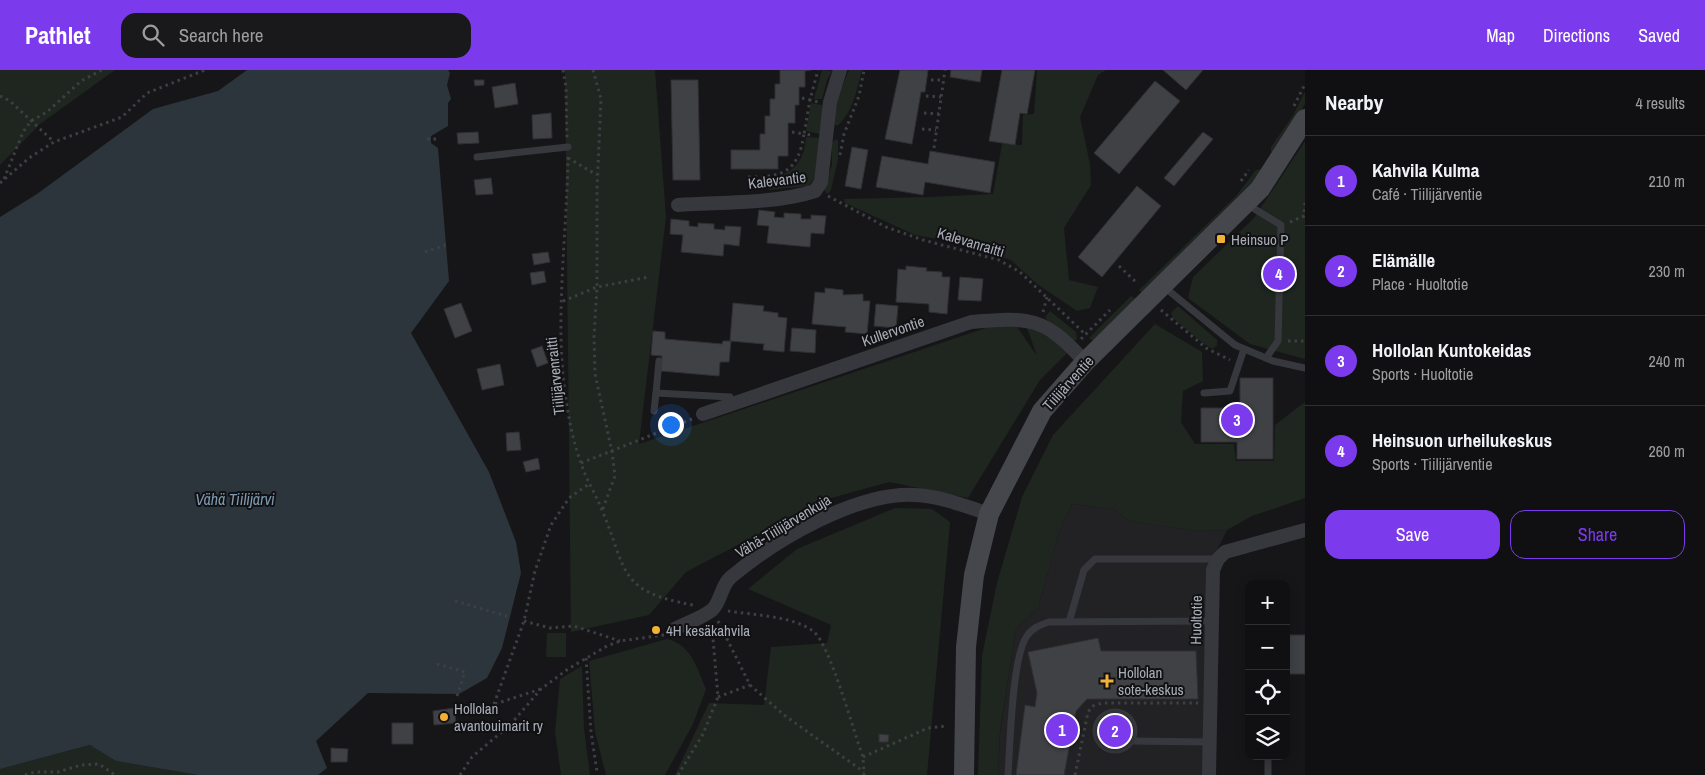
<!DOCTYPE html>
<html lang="en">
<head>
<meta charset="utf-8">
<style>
  body { margin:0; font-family:"Archivo Narrow",sans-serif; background:#19191b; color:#f1f3f6 }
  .controls { position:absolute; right:15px; bottom:15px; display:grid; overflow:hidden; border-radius:10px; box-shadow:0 2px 12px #0003 }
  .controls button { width:45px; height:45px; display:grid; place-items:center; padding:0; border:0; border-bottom:1px solid #303032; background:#101012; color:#f1f3f6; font:25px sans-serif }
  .you { position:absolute; left:670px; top:354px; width:18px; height:18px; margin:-12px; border:4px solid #fff; border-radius:50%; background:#1a73e8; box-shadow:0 0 0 8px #1a73e833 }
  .badge { display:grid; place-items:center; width:32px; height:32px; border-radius:50%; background:#7c3aed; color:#fff; font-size:16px; font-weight:700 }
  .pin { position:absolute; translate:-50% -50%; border:2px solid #fff; box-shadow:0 1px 5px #0006 }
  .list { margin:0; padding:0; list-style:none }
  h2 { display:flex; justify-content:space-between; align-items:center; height:65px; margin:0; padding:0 20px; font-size:21px }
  h2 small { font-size:16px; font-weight:400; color:#9c9d9f }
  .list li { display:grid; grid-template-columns:32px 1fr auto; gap:15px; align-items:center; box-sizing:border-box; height:90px; padding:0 20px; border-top:1px solid #303032 }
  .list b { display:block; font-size:19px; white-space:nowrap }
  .list p { margin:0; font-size:16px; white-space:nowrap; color:#9c9d9f }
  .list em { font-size:16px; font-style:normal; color:#9c9d9f }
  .actions { display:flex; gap:10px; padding:15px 20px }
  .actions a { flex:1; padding:11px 0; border:1px solid #7c3aed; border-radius:15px; text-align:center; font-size:18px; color:#7c3aed }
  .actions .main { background:#7c3aed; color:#fff }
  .icon { flex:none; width:28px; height:28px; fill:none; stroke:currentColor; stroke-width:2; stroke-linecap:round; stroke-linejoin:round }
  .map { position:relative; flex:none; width:1305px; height:705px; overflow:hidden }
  header { display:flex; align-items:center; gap:30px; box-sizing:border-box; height:70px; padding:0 25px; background:#7c3aed; color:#fff }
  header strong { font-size:24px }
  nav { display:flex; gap:28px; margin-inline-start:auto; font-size:18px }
  .search { width:350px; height:45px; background:#19191b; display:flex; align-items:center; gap:12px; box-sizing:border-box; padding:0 18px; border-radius:15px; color:#9c9d9f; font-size:19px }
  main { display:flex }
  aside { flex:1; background:#101012 }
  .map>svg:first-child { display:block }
</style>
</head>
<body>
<header>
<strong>Pathlet</strong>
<div class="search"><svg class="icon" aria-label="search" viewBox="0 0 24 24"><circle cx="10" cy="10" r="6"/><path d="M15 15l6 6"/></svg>Search here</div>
<nav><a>Map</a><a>Directions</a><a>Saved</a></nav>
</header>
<main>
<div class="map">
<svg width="1305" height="705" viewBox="0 0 1305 705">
  <rect width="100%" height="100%" fill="#161618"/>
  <path fill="#222225" d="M1072,434L1114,439L1129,451L1199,461L1227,460L1208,498L1204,705H998L1000,664L1016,559L1038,538L1059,462Z"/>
  <g fill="#1e261f">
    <path d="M0,0H115L40,54L0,95Z"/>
    <path d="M565,0H655L666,147L639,374L995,255L1017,257L1037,286L1026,255L1032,257L1066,278L1067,283L1040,310L968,428L889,412L824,430L686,502L649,545L571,562Z"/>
    <path d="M822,0L832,1L827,10L822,29H814Z"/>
    <path d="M849,0H862C857,19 853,43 837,56L833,53L834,36Z"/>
    <path d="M1037,0H1106L1098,5L1080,47L1090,94L1091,115L1064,158L1069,210L1098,217L1090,238L1077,241L1037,214L1011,190L949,171L915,165L845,133L844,129L929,127L993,124L1002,74L1022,75L1023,45L1034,44Z"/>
    <path d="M1305,22V34L1275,82H1271V77L1292,47Z"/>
    <path d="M811,33L822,35L824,43L820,64L806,61Z"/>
    <path d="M806,67L821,68L817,106L808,116L769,120L768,111C793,102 804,94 806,67Z"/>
    <path d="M836,69L838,71V89L831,120L828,124L825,122L824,117L832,95V73Z"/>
    <path d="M1305,71V289L1250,274L1188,228L1193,207L1254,148Z"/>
    <path d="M1262,99L1261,105L1143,224L1139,220L1236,126L1256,100Z"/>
    <path d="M1131,226L1137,230L1095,272L1089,268Z"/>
    <path d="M1178,236L1217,270V275L1213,279L1204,274L1173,248L1171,243Z"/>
    <path d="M1050,241L1076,262L1077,270H1072L1048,251L1045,247Z"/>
    <path d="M1155,254L1202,282L1203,311L1183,321L1181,352L1195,374H1234L1236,391H1274L1275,355L1305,332V428L1252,446L1227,460L1199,461L1129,451L1114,439L1072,434L1059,462L1038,538L1016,559L1000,661L998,705H978L982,586L997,513L1022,427L1053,365Z"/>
    <path d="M895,438L932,439L950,452L927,705H675L709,633L764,635L771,577L827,573L831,555L748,519L797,479Z"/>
    <path d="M547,563H566V587H546Z"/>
    <path d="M667,569C692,575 697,599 706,619L693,654L665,705H606L595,662L589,591Z"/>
    <path d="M582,596L584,659L590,705H561L555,662L560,609Z"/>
    <path d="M91,675L116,691L198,705H0V699Z"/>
  </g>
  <path fill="#2c353c" d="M247,0H448L450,3L447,15L451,29L448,33V56L431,66V73L438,78L449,211L411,263L489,402L516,472L521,503L502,578L487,608L459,624L368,623L316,671L327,698L318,705H198L116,691L90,675L0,699V147L37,124L153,39L218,21Z"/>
  <g fill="#404145" stroke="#303034">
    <path d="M780,0H811L805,1V17H799V35H795V53H788V86H778V99H731V80H760V64H765V46H770V29H775V14H780Z"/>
    <path d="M900,0H928L925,22H921L912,74L885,69Z"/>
    <path d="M951,0H982L980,12L950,7Z"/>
    <path d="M1002,0H1035L1027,44L1020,43L1015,75L989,71Z"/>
    <path d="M1163,0H1203L1186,20Z"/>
    <path d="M474,10H484V15L475,16Z"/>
    <path d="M671,10H698L700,110H673Z"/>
    <path d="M1155,11L1180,31L1119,104L1094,83Z"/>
    <path d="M515,13L518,34L495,38L492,17Z"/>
    <path d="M551,43L552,68L533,69L532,45Z"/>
    <path d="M478,62L479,73L458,74L457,63Z"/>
    <path d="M1203,62L1213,69L1174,116L1164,108Z"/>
    <path d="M852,77L868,80L861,119L845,116Z"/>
    <path d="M930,81L995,92L990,123L925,112L923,125L876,117L882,86L928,94Z"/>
    <path d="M491,108L493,124L476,125L474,110Z"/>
    <path d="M1137,116L1161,136L1102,207L1078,187Z"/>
    <path d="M759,140L775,142L774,147L784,148V143L801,144V149H811V145L826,146L824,164L811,163L810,177L767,173L769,156L757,155Z"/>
    <path d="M671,149L689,151V156L698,157V153L714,154V159L725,160V156L741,157L739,176L724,174L723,186L681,182L683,165L670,164Z"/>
    <path d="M548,182L550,192L534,195L532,184Z"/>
    <path d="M906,196L927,198L926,201L942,202V207H950L947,244L929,242V234L896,232L898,199L906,200Z"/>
    <path d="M544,201L546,212L532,215L530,203Z"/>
    <path d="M960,207L983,209L981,231L958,230Z"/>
    <path d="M825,218L843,220V225L863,224V231H870L867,264L845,262L846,257L812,254L815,222L825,223Z"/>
    <path d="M461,233L472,261L455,268L444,239Z"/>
    <path d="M733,233L764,236L763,241L778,243V247L787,248L784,282L763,280L764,274L730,271Z"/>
    <path d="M876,234L898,236L896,258L874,256Z"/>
    <path d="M792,258L816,260L815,283L790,281Z"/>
    <path d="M653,261L665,262V269L722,274L723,271H731L729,292H720L719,306L661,301L662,286L651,285Z"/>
    <path d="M542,276L548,293L537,297L531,280Z"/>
    <path d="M500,294L504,315L482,320L477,299Z"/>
    <path d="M1240,308H1273V389H1237V372H1201V338H1240Z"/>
    <path d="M519,362L521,380L507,381L506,363Z"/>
    <path d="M538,388L540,399L526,402L523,392Z"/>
    <rect x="1286" y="565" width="19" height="39"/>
    <path d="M1098,568L1101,581H1196L1198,629H1087L1076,641L1064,705H1016L1025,635L1035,637L1037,623L1028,582Z"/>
    <path d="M454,638L456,653L434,655L433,641Z"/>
    <rect x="392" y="653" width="21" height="21"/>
    <path d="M879,664L889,665L888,672H879Z"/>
    <path d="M331,678L348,679L347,692H331Z"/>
  </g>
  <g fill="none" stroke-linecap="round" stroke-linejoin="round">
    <g stroke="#3d3f44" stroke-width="3" stroke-dasharray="2.5 4" stroke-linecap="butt">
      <path d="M563,0L566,17L567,68"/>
      <path d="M593,0L601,29L597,119V217L594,267L595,304L612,382L615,406L602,441"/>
      <path d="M931,10H944"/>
      <path d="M0,26L10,31L54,72"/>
      <path d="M926,26L941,27"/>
      <path d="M802,28L810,30L818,0"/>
      <path d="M1294,36L1305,14"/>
      <path d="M924,43L939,44"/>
      <path d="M922,59L936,60"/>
      <path d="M792,62L804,64L810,30L818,32"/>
      <path d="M427,69H439"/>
      <path d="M934,78L945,0"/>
      <path d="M840,85L844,64L859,26L864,0"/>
      <path d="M568,87C567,163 554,255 566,329C569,351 574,375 582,396C587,411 596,425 602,440C628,502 617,521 693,535"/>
      <path d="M568,88L597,105"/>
      <path d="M748,107C785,107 798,101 804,64L812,65"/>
      <path d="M4,109L23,62L31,51L47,42L81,11L102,0"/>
      <path d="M1241,111L1249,100"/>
      <path d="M0,113L29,88L54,72L122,47L147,23L205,0"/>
      <path d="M828,126L886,157L923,170L999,190L1020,202L1085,264"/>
      <path d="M1290,152L1304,146L1305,132"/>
      <path d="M425,182L448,174"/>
      <path d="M1119,196L1138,214"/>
      <path d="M563,231L597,217L649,207"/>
      <path d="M1161,240L1206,278L1230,290"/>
      <path d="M1043,242L1047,227"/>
      <path d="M1081,269L1110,240"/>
      <path d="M1288,271H1305"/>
      <path d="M581,393L692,349"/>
      <path d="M455,531L510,547"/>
      <path d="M728,541C752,545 795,546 814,562C830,575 854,663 863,687L864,705"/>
      <path d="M524,551L550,558L574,556L620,571"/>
      <path d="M718,551L750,615L784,645L864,702"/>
      <path d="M586,588L591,662L597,702"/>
      <path d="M437,594L465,602L456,629"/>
      <path d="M718,627L750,615"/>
      <path d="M494,634L524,551L535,501L551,455L569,428L589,414"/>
      <path d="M495,634L541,619"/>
      <path d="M863,687L928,658L947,656"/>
      <path d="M25,705L35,702H58L81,695L99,694L115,705"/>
      <path d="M460,705L472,687L510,655L541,619L568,599L607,576L620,571L664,565"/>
      <path d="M678,705L703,664L718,627L712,557"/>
      <path d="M1075,705L1088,642L1093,636L1102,633H1198"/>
    </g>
    <g stroke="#37383d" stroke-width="7">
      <path d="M477,87L568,77"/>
      <path d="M1248,135L1281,155L1278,271L1266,288"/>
      <path d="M1163,216L1235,275L1273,291L1305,298"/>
      <path d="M659,291L656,323L730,327"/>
      <path d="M1204,323L1230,321L1244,279"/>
      <path d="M654,341L656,323"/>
      <path d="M1069,552L1084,500L1095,489H1218"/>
      <circle cx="1115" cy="661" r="19"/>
      <path d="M1131,671L1210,672"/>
      <path d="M1008,705C1010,677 1012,586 1027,566C1032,558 1040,555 1049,552L1212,551"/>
      <path d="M1268,705V686"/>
    </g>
    <g stroke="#37383d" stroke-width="14">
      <path d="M678,135C719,132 776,134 815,121L821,112L830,32L840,0"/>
      <path d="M703,344L971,252C1029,247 1044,246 1085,292"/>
      <path d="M675,559C686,553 702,548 712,540C721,532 721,515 731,507C775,470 856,422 915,425C940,426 965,436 989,444"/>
      <path d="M1209,705L1213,500L1218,489L1225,482L1305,460"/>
    </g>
    <path stroke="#45474d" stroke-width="20" d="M964,705L966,577L974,505L989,444L1042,341L1085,292L1260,119L1305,49"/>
  </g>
  <g fill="#f2b134" stroke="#111113" stroke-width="2">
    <rect x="1216" y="164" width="10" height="10" rx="2.5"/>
    <circle cx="656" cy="560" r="5"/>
    <path d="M1104.5 603.5h5v5h5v5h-5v5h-5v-5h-5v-5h5z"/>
    <circle cx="444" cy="647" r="5"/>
  </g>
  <g text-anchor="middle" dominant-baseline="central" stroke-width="4" stroke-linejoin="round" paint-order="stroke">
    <g font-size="15" fill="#a8adb8" stroke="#111113">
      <text transform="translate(777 110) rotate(-7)">Kalevantie</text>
      <text transform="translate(971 172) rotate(17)">Kalevanraitti</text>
      <text transform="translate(893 261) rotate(-19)">Kullervontie</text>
      <text transform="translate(555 306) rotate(-96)">Tiilijärvenraitti</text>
      <text transform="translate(1068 313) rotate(-48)">Tiilijärventie</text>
      <text transform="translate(783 456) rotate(-31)">Vähä-Tiilijärvenkuja</text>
      <text transform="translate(1196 550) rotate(-89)">Huoltotie</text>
    </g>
    <g font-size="15" fill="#a8adb8" stroke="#111113" text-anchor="start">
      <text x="1231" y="169">Heinsuo P</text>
      <text x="666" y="560">4H kesäkahvila</text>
      <text x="1118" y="602">Hollolan<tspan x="1118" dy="17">sote-keskus</tspan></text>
      <text x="454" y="638">Hollolan<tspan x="454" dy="17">avantouimarit ry</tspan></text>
    </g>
    <g font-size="16" font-style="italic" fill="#7f9bb3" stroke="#111113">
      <text x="235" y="429">Vähä Tiilijärvi</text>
    </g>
  </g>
</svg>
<div class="controls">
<button>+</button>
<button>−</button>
<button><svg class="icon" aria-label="locate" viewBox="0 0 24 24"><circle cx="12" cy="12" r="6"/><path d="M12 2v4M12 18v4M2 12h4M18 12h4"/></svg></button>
<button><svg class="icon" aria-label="layers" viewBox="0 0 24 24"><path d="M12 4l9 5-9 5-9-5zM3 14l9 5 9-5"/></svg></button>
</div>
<div class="you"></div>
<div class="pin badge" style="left:1062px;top:660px">1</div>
<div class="pin badge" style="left:1115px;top:661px">2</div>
<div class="pin badge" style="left:1237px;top:350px">3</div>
<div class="pin badge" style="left:1279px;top:204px">4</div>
</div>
<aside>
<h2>Nearby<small>4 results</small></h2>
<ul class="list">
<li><span class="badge">1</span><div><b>Kahvila Kulma</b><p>Café · Tiilijärventie</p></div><em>210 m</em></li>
<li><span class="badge">2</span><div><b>Elämälle</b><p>Place · Huoltotie</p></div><em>230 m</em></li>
<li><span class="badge">3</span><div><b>Hollolan Kuntokeidas</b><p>Sports · Huoltotie</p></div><em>240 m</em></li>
<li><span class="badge">4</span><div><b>Heinsuon urheilukeskus</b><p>Sports · Tiilijärventie</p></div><em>260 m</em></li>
</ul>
<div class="actions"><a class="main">Save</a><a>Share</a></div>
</aside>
</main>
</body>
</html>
